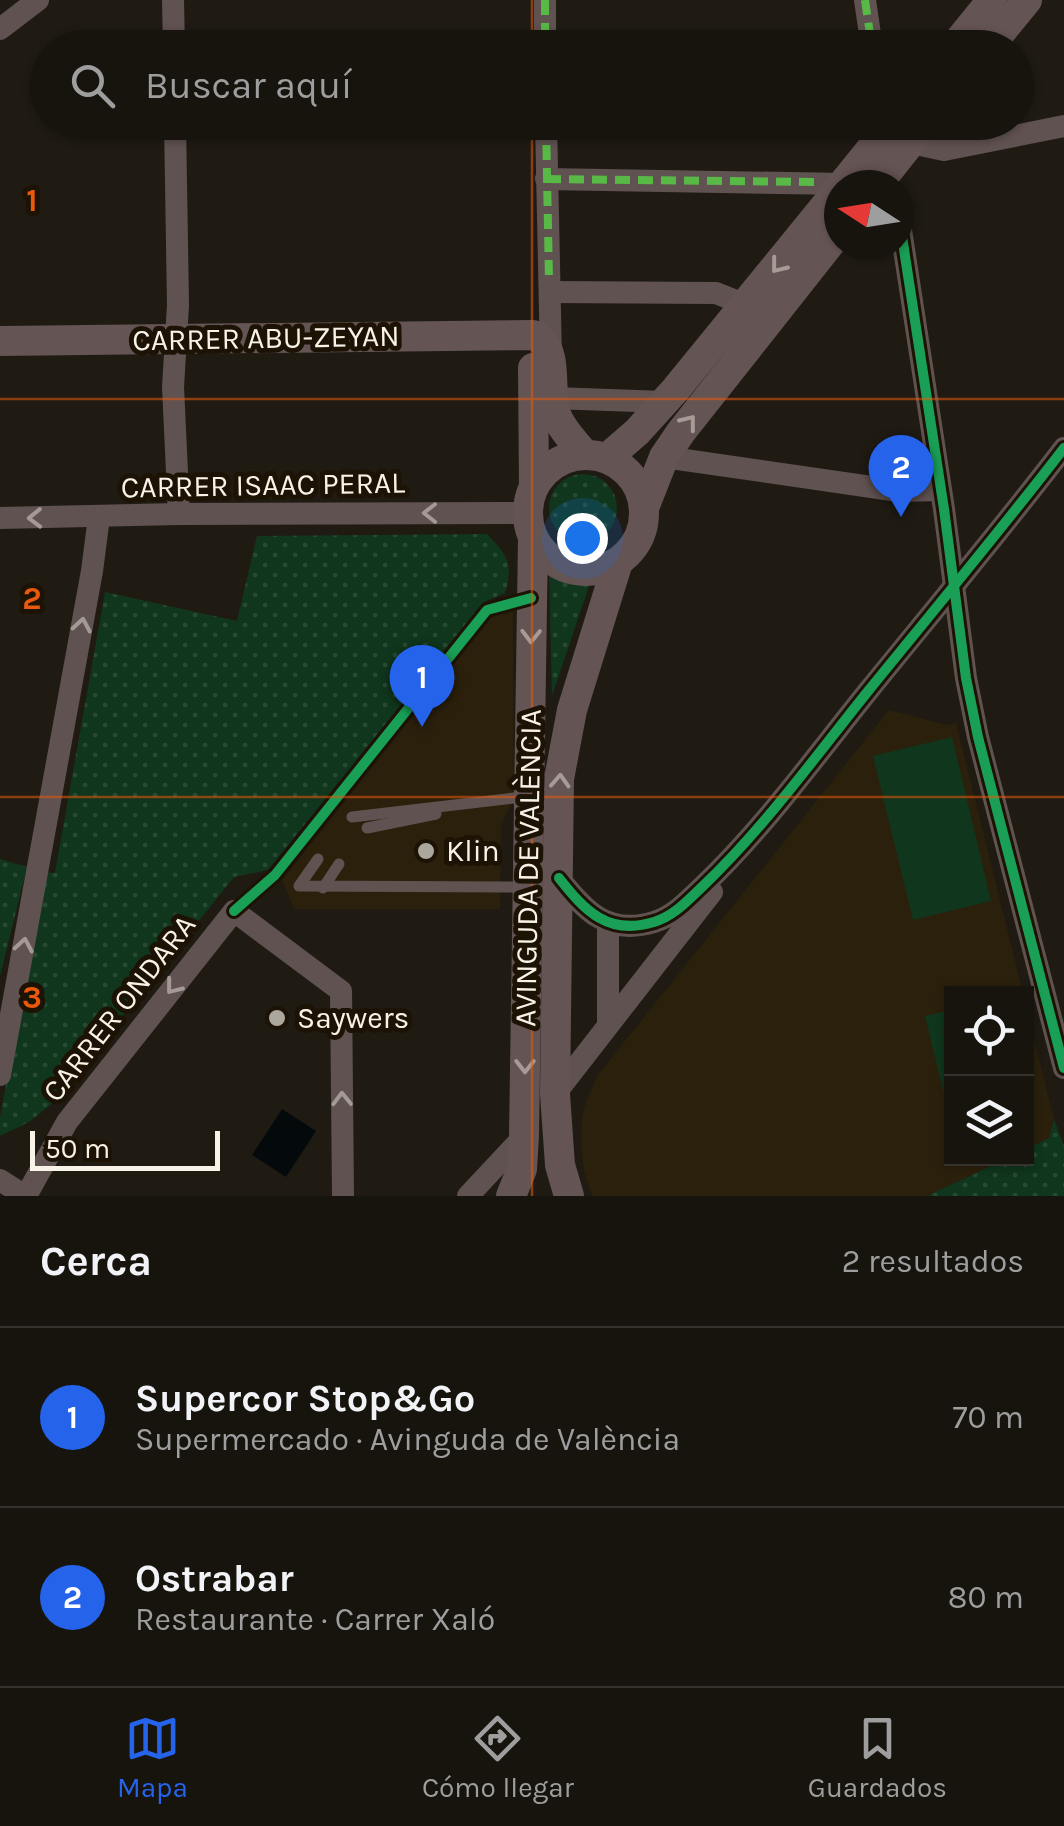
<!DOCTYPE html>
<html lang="es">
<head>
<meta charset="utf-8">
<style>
  body { margin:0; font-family:Karla,sans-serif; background:#24211c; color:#f1f3f6 }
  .controls { position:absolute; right:30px; bottom:30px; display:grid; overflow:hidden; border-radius:0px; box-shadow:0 2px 8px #0004 }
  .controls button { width:90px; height:90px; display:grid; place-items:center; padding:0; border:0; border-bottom:2px solid #36332e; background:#17140e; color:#f1f3f6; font:50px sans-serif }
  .compass { position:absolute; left:824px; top:170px; width:90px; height:90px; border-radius:50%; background:#17140e; box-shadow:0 2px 8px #0004; rotate:282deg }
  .scale { position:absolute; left:30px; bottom:25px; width:190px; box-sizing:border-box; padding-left:10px; border:5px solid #f8f2e8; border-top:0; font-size:28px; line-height:35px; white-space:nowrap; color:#f8f2e8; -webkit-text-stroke:8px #1c1305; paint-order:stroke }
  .you { position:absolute; left:582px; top:538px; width:35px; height:35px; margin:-25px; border:8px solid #fff; border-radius:50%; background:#1a73e8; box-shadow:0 0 0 15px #1a73e833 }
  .badge { display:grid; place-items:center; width:65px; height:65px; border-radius:50%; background:#2563eb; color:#fff; font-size:32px; font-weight:700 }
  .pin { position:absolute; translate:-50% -82px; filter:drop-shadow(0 2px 5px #0008) }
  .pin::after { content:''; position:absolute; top:52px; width:35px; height:30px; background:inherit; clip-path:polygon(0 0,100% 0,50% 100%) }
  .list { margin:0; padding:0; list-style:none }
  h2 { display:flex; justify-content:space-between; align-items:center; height:130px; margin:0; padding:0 40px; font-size:42px }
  h2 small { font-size:32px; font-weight:400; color:#9e9e9e }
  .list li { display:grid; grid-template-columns:65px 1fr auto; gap:30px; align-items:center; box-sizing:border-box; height:180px; padding:0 40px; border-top:2px solid #36332e }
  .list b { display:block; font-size:38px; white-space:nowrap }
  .list p { margin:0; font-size:32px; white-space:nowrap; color:#9e9e9e }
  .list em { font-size:32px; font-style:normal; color:#9e9e9e }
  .icon { flex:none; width:55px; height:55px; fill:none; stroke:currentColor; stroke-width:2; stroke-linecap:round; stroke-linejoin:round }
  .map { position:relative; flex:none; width:1064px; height:1196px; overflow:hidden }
  .search { position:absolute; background:#17140e; box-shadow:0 2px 8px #0004; left:30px; right:30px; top:30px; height:110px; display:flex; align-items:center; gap:25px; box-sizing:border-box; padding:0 35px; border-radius:55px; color:#9e9e9e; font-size:38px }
  .sheet { height:490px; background:#17140e }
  nav { display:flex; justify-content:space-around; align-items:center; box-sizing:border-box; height:140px; border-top:2px solid #36332e; background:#17140e; font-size:28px; color:#9e9e9e }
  nav a { display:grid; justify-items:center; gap:5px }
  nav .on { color:#2563eb }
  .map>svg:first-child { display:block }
</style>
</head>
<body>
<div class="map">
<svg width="1064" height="1196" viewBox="0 0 1064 1196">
  <defs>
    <pattern id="grass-dots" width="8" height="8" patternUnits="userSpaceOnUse" patternTransform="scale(2.5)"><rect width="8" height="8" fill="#10361d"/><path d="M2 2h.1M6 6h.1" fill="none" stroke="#284a33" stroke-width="1.8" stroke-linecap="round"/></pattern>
  </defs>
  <rect width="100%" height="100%" fill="#1f1b13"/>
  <g fill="#2b200c">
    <path d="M513,608L514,798L501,824L500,909H294L282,880L495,613Z"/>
    <path d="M889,710L947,725L956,723L1023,993L952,994V1158L1006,1159L927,1196H592L584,1171L581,1148L582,1117L586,1102L597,1076Z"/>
    <path d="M1026,1009L1054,1119L1049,1138L1027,1149Z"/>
  </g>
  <g fill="url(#grass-dots)">
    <circle cx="583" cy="508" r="34"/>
    <path d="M487,534C507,555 514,563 505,593L484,602L268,870L234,877L54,1102L29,1122L0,1136V1117L45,872L55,873L105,592L237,621L257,536Z"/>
    <path d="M549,574L567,582L590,583L552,696Z"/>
    <path d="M0,859L27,867L0,976Z"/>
    <path d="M1054,1119L1064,1146V1196H927L1006,1159L1026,1158L1027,1149L1049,1138Z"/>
  </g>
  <g fill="#10361d">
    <path d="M952,737L991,901L913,920L873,756Z"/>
    <path d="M951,1010H952L951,1124L925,1016Z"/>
  </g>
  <path fill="#040a0c" d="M282,1109L316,1131L286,1177L252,1155Z"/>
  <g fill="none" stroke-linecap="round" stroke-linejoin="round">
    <g stroke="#605251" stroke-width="11">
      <path d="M352,817L514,798L525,799"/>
      <path d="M367,828L436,814"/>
      <path d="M318,859L299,886L527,887"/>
      <path d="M323,888L339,864"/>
    </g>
    <g stroke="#605251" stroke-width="22">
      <path d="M173,0L174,48"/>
      <path d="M545,0V48"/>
      <path d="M865,0L872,48"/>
      <path d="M0,29L38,0"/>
      <path d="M175,122L178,305L173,387L179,514"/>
      <path d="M546,122L551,359"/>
      <path d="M911,143L944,150L1064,126"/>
      <path d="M546,179L844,184"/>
      <path d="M899,217L944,509L966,678L978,737L1064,1068"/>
      <path d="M550,292L716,293L746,305"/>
      <path d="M553,398L665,402"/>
      <path d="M664,457L899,491L940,490"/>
      <path d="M0,518L179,514L527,513"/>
      <path d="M559,878C585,911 608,936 654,922C674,916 687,901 702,887C764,828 815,757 869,690C934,610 1001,530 1064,448"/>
      <path d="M608,922V1024"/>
      <path d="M0,1075L92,571L99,517"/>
      <path d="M555,1094L712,892"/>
      <path d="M0,1180L25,1196"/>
      <path d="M26,1196L67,1122L234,911L341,991L343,1196"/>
      <path d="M468,1196L524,1136"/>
    </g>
    <g stroke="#645453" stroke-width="30">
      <path d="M953,48L992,0"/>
      <path d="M988,48L1027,0"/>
      <path d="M842,185L893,122"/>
      <path d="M877,185L927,122"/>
      <path d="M0,341L533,335L539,337C559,356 548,390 556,414C561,429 574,441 584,454"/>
      <path d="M533,368L534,485"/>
      <circle cx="586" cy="513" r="58"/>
      <path d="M607,458L637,432L676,389L839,189"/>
      <path d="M644,508L664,457L681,432L839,232"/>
      <path d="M511,1196L522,1169L524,1136L533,539"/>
      <path d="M569,1196L560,1165L555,1094L559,779L572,710L618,562"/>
    </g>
    <g stroke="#58b947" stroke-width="8" stroke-dasharray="15 8" stroke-linecap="butt">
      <path d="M545,0V48"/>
      <path d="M865,0L872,48"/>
      <path d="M546,122L549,281"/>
      <path d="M884,122L885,132"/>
      <path d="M546,179L814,182"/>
    </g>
    <g stroke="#1c1305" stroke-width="16">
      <g id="cycleway">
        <path d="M899,217L944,509L966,678L978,737L1064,1068"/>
        <path d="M559,878C585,911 608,936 654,922C674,916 687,901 702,887C764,828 815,757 869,690C934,610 1001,530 1064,448"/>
        <path d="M234,911L275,875L487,610L531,598"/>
      </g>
    </g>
    <use href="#cycleway" stroke="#1a9f57" stroke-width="10"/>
  </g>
  <defs><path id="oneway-chevron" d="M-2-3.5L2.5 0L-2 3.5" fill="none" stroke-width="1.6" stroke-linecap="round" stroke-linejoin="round" transform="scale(2.5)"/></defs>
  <g stroke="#a79b96">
    <use href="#oneway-chevron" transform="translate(778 266) rotate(128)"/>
    <use href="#oneway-chevron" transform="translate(689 422) rotate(-52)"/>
    <use href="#oneway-chevron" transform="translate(531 636) rotate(91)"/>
    <use href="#oneway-chevron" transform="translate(560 781) rotate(-87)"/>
    <use href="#oneway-chevron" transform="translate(525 1066) rotate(90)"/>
  </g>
  <g stroke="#a49a95">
    <use href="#oneway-chevron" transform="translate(430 513) rotate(180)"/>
    <use href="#oneway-chevron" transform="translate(35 518) rotate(179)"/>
    <use href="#oneway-chevron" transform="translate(82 625) rotate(-80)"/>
    <use href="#oneway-chevron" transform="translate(24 945) rotate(-80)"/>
    <use href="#oneway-chevron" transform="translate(173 987) rotate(128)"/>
    <use href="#oneway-chevron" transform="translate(342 1099) rotate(-91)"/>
  </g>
  <path fill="none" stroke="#e8590c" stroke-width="2.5" stroke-opacity="0.55" d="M532,0V48M532,122V1196M0,399H1064M0,797H1064"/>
  <g fill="#aca79d" stroke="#1c1305" stroke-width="4">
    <circle cx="426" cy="851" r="10"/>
    <circle cx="277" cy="1018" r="10"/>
  </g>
  <g text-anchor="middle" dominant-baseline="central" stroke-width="10" stroke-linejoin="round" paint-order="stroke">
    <g font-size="30" fill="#f8f2e8" stroke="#1c1305">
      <text transform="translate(266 338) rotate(-1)">CARRER ABU-ZEYAN</text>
      <text transform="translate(263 485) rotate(-1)">CARRER ISAAC PERAL</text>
      <text transform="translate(528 868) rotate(-89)">AVINGUDA DE VALÈNCIA</text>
      <text transform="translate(119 1008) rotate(-52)">CARRER ONDARA</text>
    </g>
    <g font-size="30" fill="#f8f2e8" stroke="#1c1305" text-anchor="start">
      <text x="446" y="851">Klin</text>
      <text x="297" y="1018">Saywers</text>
    </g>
  </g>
  <g font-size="32" text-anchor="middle" font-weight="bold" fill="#e8590c" stroke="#1c1305" stroke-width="10" stroke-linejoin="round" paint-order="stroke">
    <text x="32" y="211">1</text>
    <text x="32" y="609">2</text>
    <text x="32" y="1008">3</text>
  </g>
</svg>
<div class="controls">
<button><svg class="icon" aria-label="locate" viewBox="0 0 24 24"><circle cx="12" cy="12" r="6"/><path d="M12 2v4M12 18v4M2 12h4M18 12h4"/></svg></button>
<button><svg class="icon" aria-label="layers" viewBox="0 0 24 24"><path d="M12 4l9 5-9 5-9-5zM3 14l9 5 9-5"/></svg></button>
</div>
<svg class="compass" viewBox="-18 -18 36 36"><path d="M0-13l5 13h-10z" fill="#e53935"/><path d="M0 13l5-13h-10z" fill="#9e9e9e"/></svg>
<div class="scale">50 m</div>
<div class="you"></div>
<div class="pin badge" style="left:422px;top:727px">1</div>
<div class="pin badge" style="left:901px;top:517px">2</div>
<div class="search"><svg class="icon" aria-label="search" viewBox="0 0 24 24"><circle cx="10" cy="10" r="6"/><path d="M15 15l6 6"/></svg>Buscar aquí</div>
</div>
<section class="sheet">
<h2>Cerca<small>2 resultados</small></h2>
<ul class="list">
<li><span class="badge">1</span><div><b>Supercor Stop&amp;Go</b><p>Supermercado · Avinguda de València</p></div><em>70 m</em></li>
<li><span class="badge">2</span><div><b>Ostrabar</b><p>Restaurante · Carrer Xaló</p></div><em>80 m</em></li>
</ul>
</section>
<nav>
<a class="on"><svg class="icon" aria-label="map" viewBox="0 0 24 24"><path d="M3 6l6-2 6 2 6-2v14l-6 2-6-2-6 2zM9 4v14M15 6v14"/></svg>Mapa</a>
<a><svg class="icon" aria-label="directions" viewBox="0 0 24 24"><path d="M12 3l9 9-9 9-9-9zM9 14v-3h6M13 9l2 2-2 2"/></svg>Cómo llegar</a>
<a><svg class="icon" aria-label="saved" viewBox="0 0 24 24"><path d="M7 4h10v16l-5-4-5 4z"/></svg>Guardados</a>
</nav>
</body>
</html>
